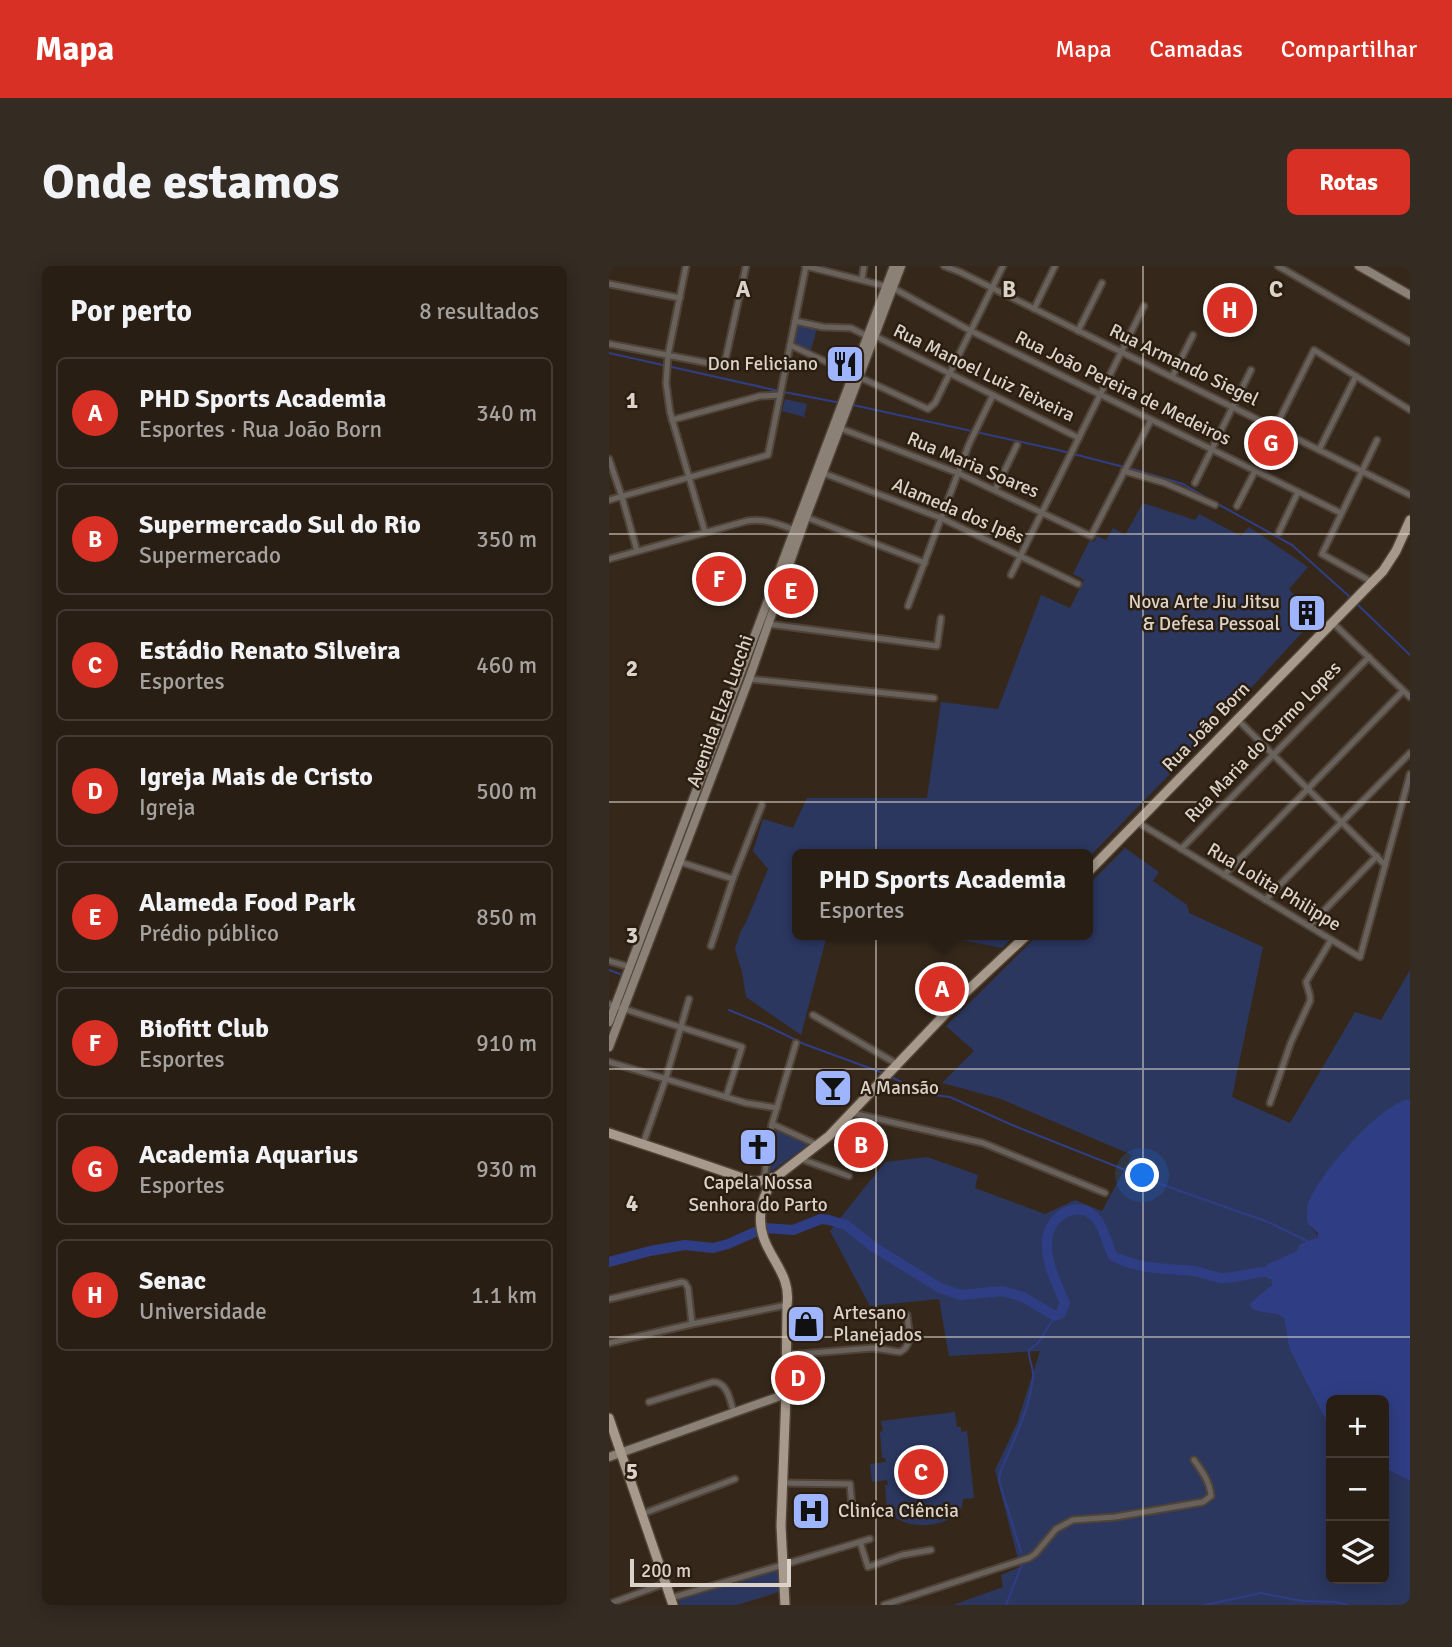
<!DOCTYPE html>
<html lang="pt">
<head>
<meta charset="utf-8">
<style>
  body { margin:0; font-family:Signika,sans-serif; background:#342b22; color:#f1f3f6 }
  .controls { position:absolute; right:21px; bottom:21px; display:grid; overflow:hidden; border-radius:10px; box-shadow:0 4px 18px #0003 }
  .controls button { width:63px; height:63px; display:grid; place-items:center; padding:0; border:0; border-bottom:2px solid #443c34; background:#281e14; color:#f1f3f6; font:35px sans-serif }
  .scale { position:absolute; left:21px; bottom:18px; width:161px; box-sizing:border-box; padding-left:7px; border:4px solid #dbd3ca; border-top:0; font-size:19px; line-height:24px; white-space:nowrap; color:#dbd3ca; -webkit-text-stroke:5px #2b1e11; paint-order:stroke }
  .you { position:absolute; left:534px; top:910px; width:24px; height:24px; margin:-18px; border:5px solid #fff; border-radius:50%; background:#1a73e8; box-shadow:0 0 0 10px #1a73e833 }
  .badge { display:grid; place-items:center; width:46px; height:46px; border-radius:50%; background:#d93025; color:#fff; font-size:23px; font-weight:700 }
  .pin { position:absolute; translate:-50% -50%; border:4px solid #fff; box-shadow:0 2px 7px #0006 }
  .popup { position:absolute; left:183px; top:583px; width:301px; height:91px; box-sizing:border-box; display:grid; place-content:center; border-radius:10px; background:#281e14; filter:drop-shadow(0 2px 5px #0005); font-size:23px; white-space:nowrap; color:#a5a2a0 }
  .popup b { font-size:26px; color:#f1f3f6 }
  .popup::after { content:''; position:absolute; left:50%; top:100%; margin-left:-14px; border:14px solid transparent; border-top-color:#281e14 }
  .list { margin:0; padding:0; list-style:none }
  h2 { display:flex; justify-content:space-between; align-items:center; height:91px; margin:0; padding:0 28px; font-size:30px }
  h2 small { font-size:23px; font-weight:400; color:#a5a2a0 }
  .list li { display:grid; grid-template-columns:46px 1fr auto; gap:21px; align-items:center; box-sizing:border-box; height:112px; margin:0 14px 14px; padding:0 14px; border:2px solid #443c34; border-radius:10px }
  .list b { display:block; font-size:26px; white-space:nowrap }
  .list p { margin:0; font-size:23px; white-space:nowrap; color:#a5a2a0 }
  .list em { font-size:23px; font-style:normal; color:#a5a2a0 }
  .icon { flex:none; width:38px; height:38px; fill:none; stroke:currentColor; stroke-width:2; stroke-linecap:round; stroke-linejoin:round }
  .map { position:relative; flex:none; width:801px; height:1339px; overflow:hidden; border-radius:10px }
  header { display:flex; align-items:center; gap:42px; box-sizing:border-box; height:98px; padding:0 35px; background:#d93025; color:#fff }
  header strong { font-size:33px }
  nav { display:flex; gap:38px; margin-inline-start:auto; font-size:24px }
  .intro { display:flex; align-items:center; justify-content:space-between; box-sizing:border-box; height:168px; padding:0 42px }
  h1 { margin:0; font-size:49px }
  .button { padding:18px 32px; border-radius:10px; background:#d93025; color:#fff; font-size:24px; font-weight:700 }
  main { display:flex; gap:42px; padding:0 42px }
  aside { flex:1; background:#281e14; border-radius:10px; box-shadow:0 4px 18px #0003 }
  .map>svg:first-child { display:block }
</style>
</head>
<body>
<header>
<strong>Mapa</strong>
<nav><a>Mapa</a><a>Camadas</a><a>Compartilhar</a></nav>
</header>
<div class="intro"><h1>Onde estamos</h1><a class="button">Rotas</a></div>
<main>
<aside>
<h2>Por perto<small>8 resultados</small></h2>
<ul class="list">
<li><span class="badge">A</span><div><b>PHD Sports Academia</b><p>Esportes · Rua João Born</p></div><em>340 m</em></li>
<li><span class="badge">B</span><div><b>Supermercado Sul do Rio</b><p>Supermercado</p></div><em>350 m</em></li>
<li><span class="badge">C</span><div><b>Estádio Renato Silveira</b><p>Esportes</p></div><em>460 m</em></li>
<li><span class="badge">D</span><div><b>Igreja Mais de Cristo</b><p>Igreja</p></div><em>500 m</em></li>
<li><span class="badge">E</span><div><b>Alameda Food Park</b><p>Prédio público</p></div><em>850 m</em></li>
<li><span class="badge">F</span><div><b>Biofitt Club</b><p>Esportes</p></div><em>910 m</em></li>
<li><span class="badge">G</span><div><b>Academia Aquarius</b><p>Esportes</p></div><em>930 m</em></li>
<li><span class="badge">H</span><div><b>Senac</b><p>Universidade</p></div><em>1.1 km</em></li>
</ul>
</aside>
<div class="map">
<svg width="801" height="1339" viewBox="0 0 801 1339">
  <rect width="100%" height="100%" fill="#35281b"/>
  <g fill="#2c3760">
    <path d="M188,57L208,62L202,84L182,77Z"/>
    <path d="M176,133L198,138L195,151L173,145Z"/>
    <path d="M534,237L586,254L590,248L632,270L640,261L699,301L680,323L690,335L684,342L699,360L618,448L609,439L590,462L598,470L478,593V588H188V669H218L192,769L137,731L133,706L126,683L131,667L138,654L159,603L144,585L154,553L184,562L198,532H318L332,436L389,443L432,329L461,342L475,314L464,308L481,274L485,276L488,270L497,274L504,262L516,269Z"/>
    <path d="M516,582L550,606L544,615L578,639L580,647L654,681L623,831L681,857L746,746L772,754L801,704V833C772,837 698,919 697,949C697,960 707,963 709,971L691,978L688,986L657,1000C659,1004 664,1013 664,1017C663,1021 646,1034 641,1039L642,1042C653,1049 665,1045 675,1052L680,1082L714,1149L722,1160V1313H775V1202L801,1215V1339H344L394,1321L392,1309L411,1301L386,1204L408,1157L431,1085L340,1090L330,1033L261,1040L221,965L276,896L318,891L369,909L366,922L436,948L466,934L493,945L523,889L392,833L333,817L365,785L337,760L429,669H478V620Z"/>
    <path d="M328,669H406L393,682Z"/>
    <path d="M169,865L198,877V880L160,907L165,869L166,866Z"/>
    <path d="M346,1146L348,1161H352V1166L358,1165L365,1232L354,1233C355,1262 293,1268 281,1245H278L276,1219H279L278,1214L263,1216L261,1198L277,1196L276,1192H273L271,1166L274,1165L272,1155Z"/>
    <path d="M169,1303L171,1304L173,1324L170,1326L128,1339H71L69,1333Z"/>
  </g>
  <path fill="#2f3e84" d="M801,833V1215L775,1202V1134H722V1160L714,1149L680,1082L675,1052C665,1045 653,1049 642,1042L641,1038L645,1034L663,1019V1014L657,1011V1000L661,997L688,985L691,978L709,971V967L699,958C697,952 697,947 698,941C706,912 771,837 801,833Z"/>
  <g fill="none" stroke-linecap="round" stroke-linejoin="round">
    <g stroke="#2f3e84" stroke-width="2">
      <path d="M0,87L170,125"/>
      <path d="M175,126L232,137"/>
      <path d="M244,139L449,184L515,201"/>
      <path d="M520,202L574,218L603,235"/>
      <path d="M607,237L683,279L742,332"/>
      <path d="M749,339L801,389"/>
      <path d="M0,704L11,708"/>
      <path d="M120,744L154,758L195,778L274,807"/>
      <path d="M284,812L318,828L341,831L403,859L554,919L659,956L698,975"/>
      <path d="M412,1286L390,1215L391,1207C403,1177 421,1144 424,1111C425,1102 419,1093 420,1084L429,1077L446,1050"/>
      <path d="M397,1339L413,1298"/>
      <path d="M596,1339L652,1327L693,1335L727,1336L738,1339"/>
    </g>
    <g stroke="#2f3e84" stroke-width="10">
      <path d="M156,962L184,964L212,953L220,954L237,959L263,980L331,1022L352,1029L394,1025L414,1031L446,1050L452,1047L456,1037C448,1018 436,996 438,974C440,949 471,931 488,954C496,964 498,979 504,990C530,1004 557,1002 585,1005C595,1007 604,1011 613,1012C626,1013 642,1006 657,1006"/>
      <path d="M0,996L41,985L76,979L104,982L119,978L146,966"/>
    </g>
    <g stroke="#504337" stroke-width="9">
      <g id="street">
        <path d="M77,0L59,89L57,117L61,146L96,266"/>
        <path d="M196,0L284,22L362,65L732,247"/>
        <path d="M335,0L351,6L801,229"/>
        <path d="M669,0L801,76"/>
        <path d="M253,13L255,0"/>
        <path d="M0,18L71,32"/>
        <path d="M425,43L446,0"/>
        <path d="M186,55L214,61L242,62L258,70"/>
        <path d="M469,65L493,17"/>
        <path d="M266,70L470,172"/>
        <path d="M0,78L115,100L137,0"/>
        <path d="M181,79L319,143L326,137L394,0"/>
        <path d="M563,111L584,69"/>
        <path d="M63,154L151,130L171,129"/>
        <path d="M228,161L349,207L482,270L542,154"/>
        <path d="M666,162L705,84L801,144"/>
        <path d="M710,184L747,110"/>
        <path d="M0,193L13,231L28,285"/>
        <path d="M515,205L556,217L606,239"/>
        <path d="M214,207L332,252L469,318"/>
        <path d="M586,217L642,104"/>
        <path d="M386,224L408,179"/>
        <path d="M0,234L159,189L197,0"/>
        <path d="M628,240L646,205"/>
        <path d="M194,250L316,297"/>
        <path d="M670,266L689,226"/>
        <path d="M0,293L138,255C155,252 169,258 186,264"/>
        <path d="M402,309L535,40"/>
        <path d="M763,316L713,288L768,174"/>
        <path d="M299,340L360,178L384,129"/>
        <path d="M723,356L801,431"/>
        <path d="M159,358L328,380L332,352"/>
        <path d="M140,413L325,432"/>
        <path d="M629,454L776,599"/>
        <path d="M528,556L751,691L801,508"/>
        <path d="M572,583L760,391"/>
        <path d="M71,596L124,613"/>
        <path d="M615,609L794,425"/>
        <path d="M656,634L801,487"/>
        <path d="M700,660L768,590"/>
        <path d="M102,680L124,613L153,539"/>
        <path d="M0,695L21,701"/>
        <path d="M0,738L133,781L117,831"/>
        <path d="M204,749L288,798"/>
        <path d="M0,796L137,837L168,842"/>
        <path d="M661,837L682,776L701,735V730L697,716L722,674"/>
        <path d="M243,847L374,877L496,927"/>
        <path d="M163,858L209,879"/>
        <path d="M34,878L57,812L80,733"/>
        <path d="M192,893L240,910"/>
        <path d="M155,914L163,858L187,777"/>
        <path d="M0,1033L73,1016L76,1017L79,1022L83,1058"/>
        <path d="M0,1077L83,1058L178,1039"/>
        <path d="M178,1089L264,1082L291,1086C305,1079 299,1062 298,1049"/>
        <path d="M40,1136L104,1116C119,1116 121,1135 125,1147"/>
        <path d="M174,1217L241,1218L243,1241"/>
        <path d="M33,1248L126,1213"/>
        <path d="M251,1276L259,1301L293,1289L322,1284"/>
        <path d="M62,1332L261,1273"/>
        <path d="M0,1338L57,1317"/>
        <path d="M275,1339L420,1292L426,1288L447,1263L464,1254L506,1251L594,1236L602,1230C601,1216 593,1205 585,1194"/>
      </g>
    </g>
    <g stroke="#504337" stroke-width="11">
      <g id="secondary">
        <path d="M750,0L801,29"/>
        <path d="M0,756L285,0"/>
        <path d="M0,781L140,413L197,251L292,0"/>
        <path d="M0,1191L177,1128"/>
      </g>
    </g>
    <g stroke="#504337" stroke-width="12">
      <g id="primary">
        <path d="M478,607L774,305L787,285L801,254"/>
        <path d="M0,867C49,883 97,899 145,916L148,919"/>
        <path d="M167,911C153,928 147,951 155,973C164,997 182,1011 178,1039L177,1128L172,1260L176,1339"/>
        <path d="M145,916L167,911L220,870L359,724L418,669"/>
        <path d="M0,1152L64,1339"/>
      </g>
    </g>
    <use href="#street" stroke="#69625c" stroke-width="5"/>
    <use href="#secondary" stroke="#8c8177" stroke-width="8"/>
    <use href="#primary" stroke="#a7998b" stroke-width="9"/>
  </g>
  <path fill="none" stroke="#dbd3ca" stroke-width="2" stroke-opacity="0.55" d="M267,0V1339M534,0V1339M0,268H801M0,536H801M0,803H801M0,1071H801"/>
  <defs>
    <g id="restaurant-square" transform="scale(2.0125)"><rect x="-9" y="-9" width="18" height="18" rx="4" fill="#9eb4fd" stroke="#2b1e11"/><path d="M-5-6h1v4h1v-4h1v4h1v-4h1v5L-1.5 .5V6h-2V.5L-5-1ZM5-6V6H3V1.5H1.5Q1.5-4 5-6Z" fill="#111"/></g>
    <g id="building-square" transform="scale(2.0125)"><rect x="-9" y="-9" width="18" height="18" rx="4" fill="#9eb4fd" stroke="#2b1e11"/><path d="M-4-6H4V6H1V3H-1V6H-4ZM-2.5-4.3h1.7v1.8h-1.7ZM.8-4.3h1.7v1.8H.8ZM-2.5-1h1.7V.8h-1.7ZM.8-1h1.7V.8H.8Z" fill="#111"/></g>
    <g id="bar-square" transform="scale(2.0125)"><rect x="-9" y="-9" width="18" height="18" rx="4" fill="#9eb4fd" stroke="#2b1e11"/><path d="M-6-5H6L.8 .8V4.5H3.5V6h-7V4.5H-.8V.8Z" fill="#111"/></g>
    <g id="church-square" transform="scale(2.0125)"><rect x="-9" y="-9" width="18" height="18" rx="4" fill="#9eb4fd" stroke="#2b1e11"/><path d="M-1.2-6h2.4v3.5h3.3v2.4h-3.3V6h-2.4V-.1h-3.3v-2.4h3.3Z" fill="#111"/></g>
    <g id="shop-square" transform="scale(2.0125)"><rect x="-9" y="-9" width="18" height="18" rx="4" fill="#9eb4fd" stroke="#2b1e11"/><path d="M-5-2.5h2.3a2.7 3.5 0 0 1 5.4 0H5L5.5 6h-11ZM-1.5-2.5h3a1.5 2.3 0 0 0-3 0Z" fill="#111"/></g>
    <g id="hospital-square" transform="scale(2.0125)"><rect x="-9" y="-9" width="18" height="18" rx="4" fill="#9eb4fd" stroke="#2b1e11"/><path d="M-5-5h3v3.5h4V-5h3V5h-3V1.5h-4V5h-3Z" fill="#111"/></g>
  </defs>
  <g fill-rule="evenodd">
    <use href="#restaurant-square" x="236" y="98"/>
    <use href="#building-square" x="698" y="347"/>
    <use href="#bar-square" x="224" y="822"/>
    <use href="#church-square" x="149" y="881"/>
    <use href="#shop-square" x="197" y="1058"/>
    <use href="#hospital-square" x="202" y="1245"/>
  </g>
  <g text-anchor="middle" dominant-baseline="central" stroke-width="5" stroke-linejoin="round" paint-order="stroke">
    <g font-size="19" fill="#dbd3ca" stroke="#2b1e11" text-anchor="start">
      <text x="209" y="98" text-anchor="end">Don Feliciano</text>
      <text x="671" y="336" text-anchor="end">Nova Arte Jiu Jitsu<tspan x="671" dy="22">&amp; Defesa Pessoal</tspan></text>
      <text x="251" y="822">A Mansão</text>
      <text x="149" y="917" text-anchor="middle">Capela Nossa<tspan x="149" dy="22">Senhora do Parto</tspan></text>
      <text x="224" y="1047">Artesano<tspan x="224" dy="22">Planejados</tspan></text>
      <text x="229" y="1245">Cliníca Ciência</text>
    </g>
    <g font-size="19" fill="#dbd3ca" stroke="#2b1e11">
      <text transform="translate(575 99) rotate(26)">Rua Armando Siegel</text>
      <text transform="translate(375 107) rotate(26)">Rua Manoel Luiz Teixeira</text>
      <text transform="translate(514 122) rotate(26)">Rua João Pereira de Medeiros</text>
      <text transform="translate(364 199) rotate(23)">Rua Maria Soares</text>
      <text transform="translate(349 245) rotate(23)">Alameda dos Ipês</text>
      <text transform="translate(111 445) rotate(-70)">Avenida Elza Lucchi</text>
      <text transform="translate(597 461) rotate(-46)">Rua João Born</text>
      <text transform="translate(654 476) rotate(-46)">Rua Maria do Carmo Lopes</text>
      <text transform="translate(665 621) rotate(31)">Rua Lolita Philippe</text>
    </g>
  </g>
  <g font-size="23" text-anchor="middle" font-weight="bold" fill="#dbd3ca" stroke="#2b1e11" stroke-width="5" stroke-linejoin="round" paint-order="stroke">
    <text x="134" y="31">A</text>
    <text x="400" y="31">B</text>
    <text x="667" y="31">C</text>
    <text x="23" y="142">1</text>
    <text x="23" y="410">2</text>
    <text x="23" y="677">3</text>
    <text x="23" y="945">4</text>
    <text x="23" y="1213">5</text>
  </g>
</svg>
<div class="controls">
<button>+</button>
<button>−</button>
<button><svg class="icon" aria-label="layers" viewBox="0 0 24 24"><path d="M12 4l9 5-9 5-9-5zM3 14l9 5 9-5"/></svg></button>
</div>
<div class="scale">200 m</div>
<div class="you"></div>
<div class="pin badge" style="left:333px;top:723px">A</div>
<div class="popup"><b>PHD Sports Academia</b>Esportes</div>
<div class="pin badge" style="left:252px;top:879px">B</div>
<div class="pin badge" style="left:312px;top:1206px">C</div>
<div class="pin badge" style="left:189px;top:1112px">D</div>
<div class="pin badge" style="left:182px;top:325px">E</div>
<div class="pin badge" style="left:110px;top:313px">F</div>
<div class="pin badge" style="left:662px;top:177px">G</div>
<div class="pin badge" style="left:621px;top:44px">H</div>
</div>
</main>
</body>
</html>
